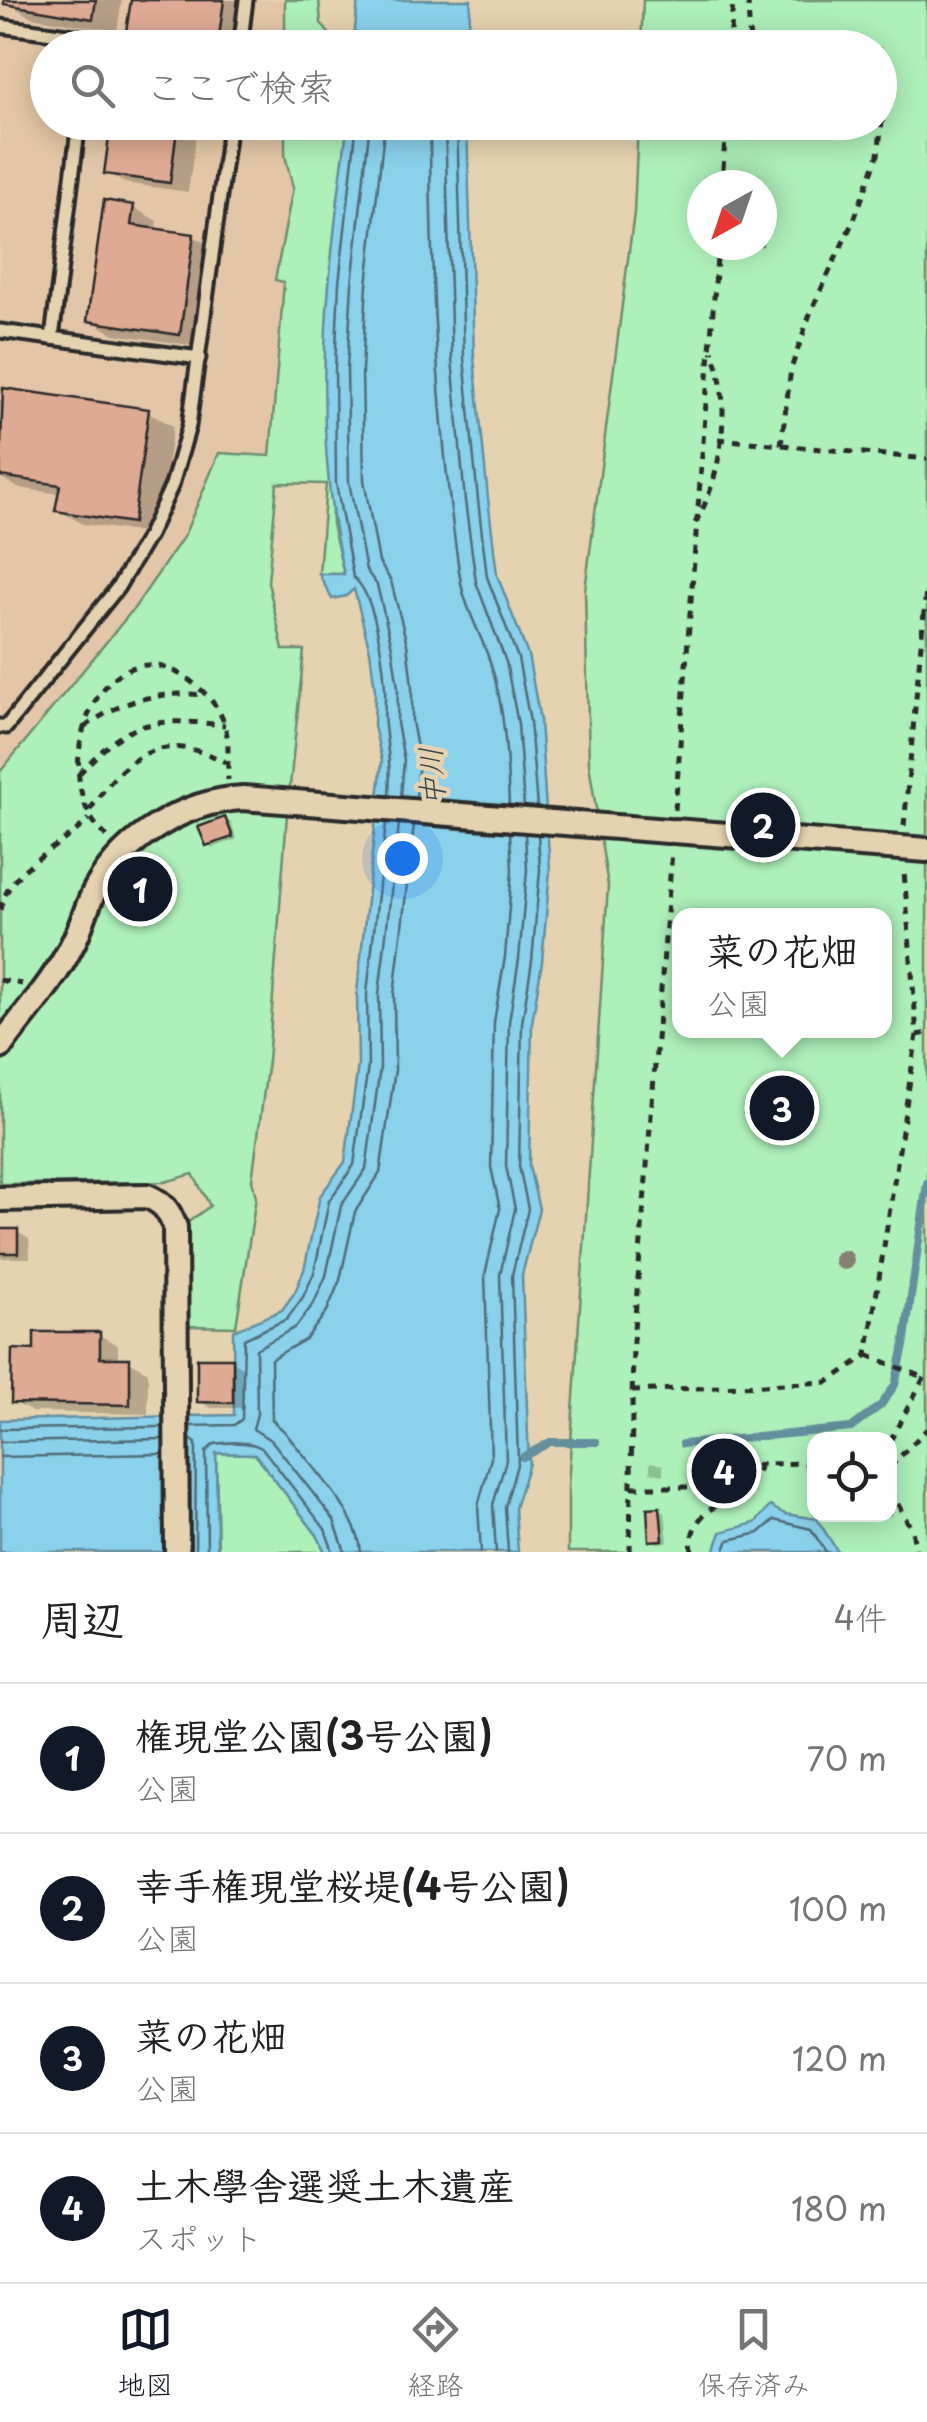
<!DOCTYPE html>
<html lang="ja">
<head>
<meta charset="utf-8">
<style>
  body { margin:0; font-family:"Playpen Sans","Klee One",sans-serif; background:#f6f6f6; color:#202124 }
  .controls { position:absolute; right:30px; bottom:30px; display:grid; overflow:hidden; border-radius:20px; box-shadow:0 5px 25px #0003 }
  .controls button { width:90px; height:90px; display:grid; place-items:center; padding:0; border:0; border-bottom:2px solid #e0e0e0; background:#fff; color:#202124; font:50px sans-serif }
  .compass { position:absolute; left:687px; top:170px; width:90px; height:90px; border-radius:50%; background:#fff; box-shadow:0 5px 25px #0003; rotate:220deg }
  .you { position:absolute; left:402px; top:858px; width:35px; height:35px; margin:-25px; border:8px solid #fff; border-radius:50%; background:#1a73e8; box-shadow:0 0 0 15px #1a73e833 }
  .badge { display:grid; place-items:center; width:65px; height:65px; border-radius:50%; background:#111827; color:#fff; font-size:32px; font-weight:700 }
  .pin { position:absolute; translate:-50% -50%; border:5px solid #fff; box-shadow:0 2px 10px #0006 }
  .popup { position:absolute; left:672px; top:908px; width:220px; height:130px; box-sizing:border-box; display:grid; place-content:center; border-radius:20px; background:#fff; filter:drop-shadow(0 2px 8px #0005); font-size:32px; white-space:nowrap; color:#757577 }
  .popup b { font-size:38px; color:#202124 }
  .popup::after { content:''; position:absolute; left:50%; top:100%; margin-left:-20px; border:20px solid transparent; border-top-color:#fff }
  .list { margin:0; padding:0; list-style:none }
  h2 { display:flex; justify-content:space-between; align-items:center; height:130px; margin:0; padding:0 40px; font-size:42px }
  h2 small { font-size:32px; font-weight:400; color:#757577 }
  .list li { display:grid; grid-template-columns:65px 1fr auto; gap:30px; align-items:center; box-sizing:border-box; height:150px; padding:0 40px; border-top:2px solid #e0e0e0 }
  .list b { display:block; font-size:38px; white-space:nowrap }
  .list p { margin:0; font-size:32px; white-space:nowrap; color:#757577 }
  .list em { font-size:32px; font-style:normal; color:#757577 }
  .icon { flex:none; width:55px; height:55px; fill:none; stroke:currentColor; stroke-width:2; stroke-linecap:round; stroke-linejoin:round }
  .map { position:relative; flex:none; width:927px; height:1552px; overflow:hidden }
  .search { position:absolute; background:#fff; box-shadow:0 5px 25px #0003; left:30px; right:30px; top:30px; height:110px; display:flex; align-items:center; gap:25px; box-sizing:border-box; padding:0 35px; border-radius:55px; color:#757577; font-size:38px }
  .sheet { height:730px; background:#fff }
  nav { display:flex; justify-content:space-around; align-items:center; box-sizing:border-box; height:140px; border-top:2px solid #e0e0e0; background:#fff; font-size:28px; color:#757577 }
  nav a { display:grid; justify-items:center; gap:5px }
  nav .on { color:#111827 }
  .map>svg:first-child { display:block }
</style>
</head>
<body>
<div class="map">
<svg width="927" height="1552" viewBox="0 0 927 1552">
  <rect width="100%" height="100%" fill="#e5d2b0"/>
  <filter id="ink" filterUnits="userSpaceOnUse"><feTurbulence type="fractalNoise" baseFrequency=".01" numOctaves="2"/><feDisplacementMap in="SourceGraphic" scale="20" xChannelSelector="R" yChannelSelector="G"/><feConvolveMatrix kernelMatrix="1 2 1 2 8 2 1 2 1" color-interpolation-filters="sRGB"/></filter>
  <g filter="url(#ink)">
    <path fill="#e3c6a7" d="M0,0H284L285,47L48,48V122L285,123V155L293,188L275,279L284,282L270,456L219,454L184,536L135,607L0,779Z"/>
    <g fill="#aef0b9" stroke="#6c8e72" stroke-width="2.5" fill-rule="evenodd">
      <path d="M285,0H319L321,23L339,47H285Z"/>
      <path d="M643,0H927V1552H568V1487L608,886L589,764L585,590L634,213L638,123L880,122V48L641,47ZM702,185H762V245H702ZM680,916H884V1030H680ZM814,1440H890V1514H814Z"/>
      <path d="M285,123H348L329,282L332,524L344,574H319L326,484L277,483L268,582L283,650H304L287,815L268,1061L252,1180L256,1197L236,1327L187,1326V1223L210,1206L193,1174L165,1182L0,1184V772L135,607L184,536L219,453L270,456L284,282L275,280L293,188L285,155Z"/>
      <path d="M216,1453L255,1454L317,1535L325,1552H218Z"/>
    </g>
    <g fill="#8ad1eb" stroke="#648f9e" stroke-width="2.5">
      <path d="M358,0H471L467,47H353Z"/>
      <path d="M348,123H467L474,358L488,498L497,575L528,655L540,720L550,870L542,962L532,1023L529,1166L539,1209L522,1275L529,1463L515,1508L518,1552H325L317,1535L255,1454L216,1453L217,1552H0V1420L234,1415L233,1331L282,1310L295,1292L304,1270L320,1196L345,1162L358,1065L357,993L382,761L374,726L375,690L370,651L354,589L346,596L332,599L319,574H344C309,427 327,271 348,123Z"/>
      <path d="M770,1506L785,1514L817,1519L838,1552H714L721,1532L755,1523Z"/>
    </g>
    <g fill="#0003">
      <path d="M7,0H122L117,31L31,17L7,3Z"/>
      <path d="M133,0H244L237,48H192L148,42L129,31Z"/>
      <path d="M113,122H198L188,192L125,183L106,172Z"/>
      <path d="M133,207L157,221L156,231L193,236L218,250L204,347L114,334L90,320Z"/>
      <path d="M0,400L148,412L173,426L157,535L83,524L58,510L61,494L18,488L0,477Z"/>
      <path d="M225,820L231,823L237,839L213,848L208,845Z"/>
      <path d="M0,1231L17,1232L29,1239L30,1258H0Z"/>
      <path d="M99,1335L118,1345V1361H129L148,1372V1414L32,1412L14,1402L37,1352Z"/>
      <path d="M232,1361L244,1368V1408H211L199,1401Z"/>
      <path d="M650,1462L663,1465V1475L650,1472Z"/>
      <path d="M660,1509L665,1512L668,1542L657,1543L652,1540Z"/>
    </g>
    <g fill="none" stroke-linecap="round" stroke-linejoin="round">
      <g stroke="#516d78" stroke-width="2.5">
        <path d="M357,122L339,283L335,369L336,483L353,577C375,594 383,658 385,687C386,700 383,713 385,726C388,754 391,766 389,796"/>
        <path d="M370,122L352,284L347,369L349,482L366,570L377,585L392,647L398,688L397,723L404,760L401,796"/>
        <path d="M385,122L367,285L362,369L364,480L379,562L391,581L407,644L412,686V721L419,759L416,798"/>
        <path d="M430,122C430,274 437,427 460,577C464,606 481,634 490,662C505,707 507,758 509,805"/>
        <path d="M445,122L452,359L465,501L476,582L506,662L518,724L524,806"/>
        <path d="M457,122L464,358L478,500L487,577L518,658L530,722L537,807"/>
        <path d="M190,1426L234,1425L242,1419L244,1339L287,1319L303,1297L314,1273L329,1201L354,1165L368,1066L367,993L386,823"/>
        <path d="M0,1429L162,1427"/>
        <path d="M190,1439L196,1443L195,1552"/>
        <path d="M0,1442L163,1439"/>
        <path d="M0,1457L163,1454"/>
        <path d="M207,1552L206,1452L214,1444C229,1442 250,1440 263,1449L325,1529L333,1552"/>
        <path d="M345,1552L334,1520L272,1441L253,1429L257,1414L256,1349L296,1327L314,1303L326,1276L341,1206L366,1169L380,1068L379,994L399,824"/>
        <path d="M361,1552C359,1513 308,1462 284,1431L272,1420L271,1359L306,1339L327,1311L340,1280L355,1212L380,1173L395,1070L394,995L414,825"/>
        <path d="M481,1552L478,1506L491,1458L485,1275L500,1209L491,1167L494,1022L505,957L512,870L510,833"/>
        <path d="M496,1552L493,1505L506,1460L500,1275L515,1209L506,1166L509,1022L519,959L527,870L525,834"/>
        <path d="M508,1552L505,1507L518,1461L512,1275L528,1209L519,1166L522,1023L532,961L540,870L538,835"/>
        <path d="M724,1552L729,1540L759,1533L774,1520L811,1529L826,1552"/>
      </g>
      <g stroke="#648f9e" stroke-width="8">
        <path d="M683,1444L851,1428L881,1405L895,1385L904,1346L927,1183"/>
        <path d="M523,1457L550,1442H596"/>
      </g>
    </g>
    <g fill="#dfaa93" stroke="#2b2b2b" stroke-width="2.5">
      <path d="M4,0H96L93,19L4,4Z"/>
      <path d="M131,0H224L218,44L126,32Z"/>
      <path d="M111,122H178L170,183L104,174Z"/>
      <path d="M104,200L134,205L131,225L194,234L180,335L87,321Z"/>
      <path d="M3,388L149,409L133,523L55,511L60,485L0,476Z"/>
      <path d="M225,817L233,837L206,846L198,827Z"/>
      <rect x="0" y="1229" width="18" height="24"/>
      <path d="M34,1332H100V1358H130V1405L11,1403L12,1349L34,1350Z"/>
      <path d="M197,1358H233V1403L197,1402Z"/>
      <path d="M660,1507L663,1540L649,1541L647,1508Z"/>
    </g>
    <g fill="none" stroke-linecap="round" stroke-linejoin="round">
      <g stroke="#2b2b2b" stroke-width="19">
        <g id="lane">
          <path d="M0,26L90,38L88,48"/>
          <path d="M240,48L246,0"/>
          <path d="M0,331L199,358"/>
          <path d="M52,338L79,122"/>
          <path d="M0,726L6,727L118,587L149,535L172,485L189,426L230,122"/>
        </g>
      </g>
      <g stroke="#2b2b2b" stroke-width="30">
        <g id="street">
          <path d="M674,831L927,850"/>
          <path d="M0,1047C24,1014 54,982 72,945C82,927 86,906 96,888C126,837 185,801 243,798L668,831"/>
          <path d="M0,1199L147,1196C164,1203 169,1211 175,1227L177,1552"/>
        </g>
      </g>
      <g stroke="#2b2b2b" stroke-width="5" stroke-dasharray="8 8" stroke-linecap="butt">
        <path d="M748,0L750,48"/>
        <path d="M730,48L733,0"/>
        <path d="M722,185L726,122"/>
        <path d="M718,439L927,459"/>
        <path d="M781,445L791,369L811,311L855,217L878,155L889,64"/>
        <path d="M695,523C722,480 733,398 712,351"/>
        <path d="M85,727C122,699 161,691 206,695"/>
        <path d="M79,774C129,718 154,718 225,725"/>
        <path d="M90,810C126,754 163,729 227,763"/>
        <path d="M675,810L718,245"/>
        <path d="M904,826L927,580"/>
        <path d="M107,837C102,831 95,825 92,819C51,753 108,616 193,683C208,695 220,708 225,726C230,743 227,763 228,780"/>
        <path d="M0,910C10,865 60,849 89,819"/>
        <path d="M0,980L22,984"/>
        <path d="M917,1035L927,1033"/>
        <path d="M867,1355L925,1378"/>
        <path d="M632,1391L828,1382L867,1355L917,1035L904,872"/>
        <path d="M890,1441L927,1372"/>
        <path d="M890,1467L927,1429"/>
        <path d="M632,1487H703L762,1464L814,1463"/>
        <path d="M890,1490L912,1530L916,1552"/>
        <path d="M630,1552L633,1342L672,851"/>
        <path d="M692,1552C687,1518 715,1503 743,1495L760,1467"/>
      </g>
      <use href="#lane" stroke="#e5d2b0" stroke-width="11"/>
      <use href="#street" stroke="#e5d2b0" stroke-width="22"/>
    </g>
    <circle fill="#86816f" cx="844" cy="1260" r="10"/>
  </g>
  <g text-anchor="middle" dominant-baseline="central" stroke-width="9" stroke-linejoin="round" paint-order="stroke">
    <g font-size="30" font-style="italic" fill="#394448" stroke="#e5d2b0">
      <text transform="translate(430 777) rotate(-93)">中川</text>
    </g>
  </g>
</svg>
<div class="controls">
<button><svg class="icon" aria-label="locate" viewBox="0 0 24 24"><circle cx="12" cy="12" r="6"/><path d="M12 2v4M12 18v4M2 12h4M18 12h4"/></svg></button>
</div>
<svg class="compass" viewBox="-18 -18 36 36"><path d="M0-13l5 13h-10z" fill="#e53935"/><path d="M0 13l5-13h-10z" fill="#757577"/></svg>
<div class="you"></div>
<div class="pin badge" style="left:140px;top:889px">1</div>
<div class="pin badge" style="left:763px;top:825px">2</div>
<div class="pin badge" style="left:782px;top:1108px">3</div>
<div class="popup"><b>菜の花畑</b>公園</div>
<div class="pin badge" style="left:724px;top:1471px">4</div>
<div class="search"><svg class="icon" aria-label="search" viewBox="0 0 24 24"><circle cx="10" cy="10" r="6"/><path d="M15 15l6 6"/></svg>ここで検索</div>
</div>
<section class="sheet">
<h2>周辺<small>4件</small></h2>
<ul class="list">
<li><span class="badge">1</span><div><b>権現堂公園(3号公園)</b><p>公園</p></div><em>70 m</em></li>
<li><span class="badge">2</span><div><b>幸手権現堂桜堤(4号公園)</b><p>公園</p></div><em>100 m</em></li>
<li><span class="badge">3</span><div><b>菜の花畑</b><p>公園</p></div><em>120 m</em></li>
<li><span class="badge">4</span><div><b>土木學舎選奨土木遺産</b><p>スポット</p></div><em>180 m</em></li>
</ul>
</section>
<nav>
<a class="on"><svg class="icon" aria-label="map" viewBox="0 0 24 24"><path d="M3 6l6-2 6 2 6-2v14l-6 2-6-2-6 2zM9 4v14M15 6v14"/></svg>地図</a>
<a><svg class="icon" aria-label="directions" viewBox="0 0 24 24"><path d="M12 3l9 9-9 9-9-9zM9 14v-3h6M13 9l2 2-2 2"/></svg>経路</a>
<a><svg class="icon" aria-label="saved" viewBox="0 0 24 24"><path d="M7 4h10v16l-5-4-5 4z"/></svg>保存済み</a>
</nav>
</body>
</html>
